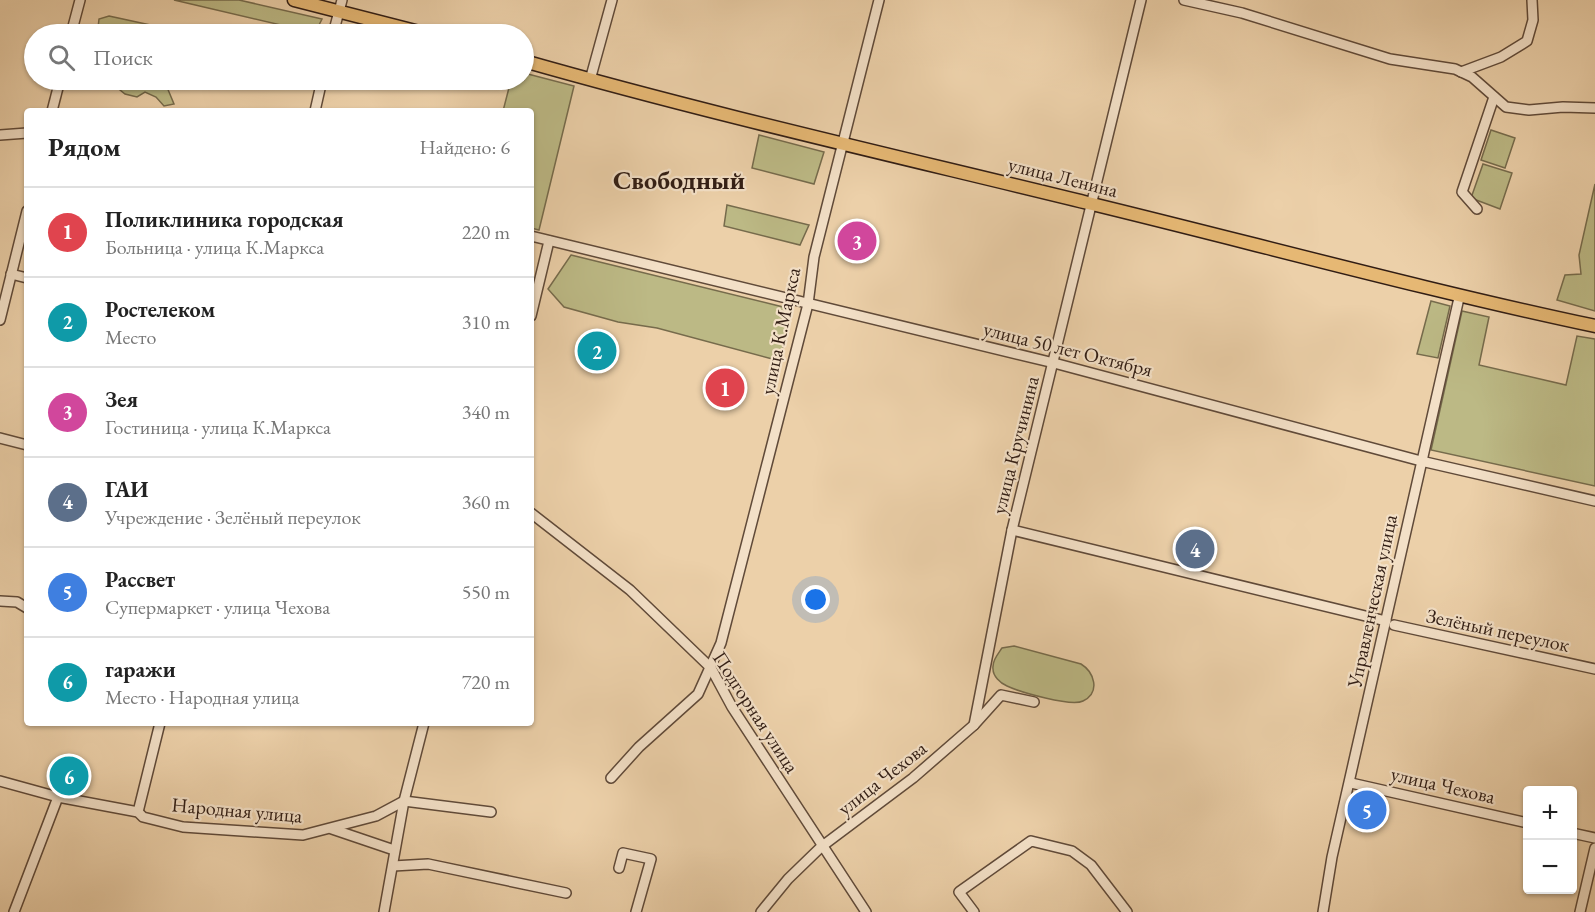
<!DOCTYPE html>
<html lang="ru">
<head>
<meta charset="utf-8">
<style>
  body { margin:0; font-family:"EB Garamond",serif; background:#f6f6f6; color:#222 }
  .controls { position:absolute; right:18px; bottom:18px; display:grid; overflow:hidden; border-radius:6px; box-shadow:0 2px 4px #0004 }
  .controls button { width:54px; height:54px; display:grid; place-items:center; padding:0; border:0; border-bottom:2px solid #e0e0e0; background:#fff; color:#222; font:30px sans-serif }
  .you { position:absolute; left:816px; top:600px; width:21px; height:21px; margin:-15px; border:4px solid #fff; border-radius:50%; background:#1a73e8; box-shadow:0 0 0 9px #1a73e833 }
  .badge { display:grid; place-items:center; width:39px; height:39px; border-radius:50%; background:#b45309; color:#fff; font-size:20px; font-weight:700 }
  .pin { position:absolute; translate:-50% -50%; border:3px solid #fff; box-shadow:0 2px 6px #0006 }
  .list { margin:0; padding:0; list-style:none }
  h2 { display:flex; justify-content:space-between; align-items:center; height:78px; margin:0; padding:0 24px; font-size:26px }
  h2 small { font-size:20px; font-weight:400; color:#767676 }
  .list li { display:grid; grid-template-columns:39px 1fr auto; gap:18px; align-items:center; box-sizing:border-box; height:90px; padding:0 24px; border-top:2px solid #e0e0e0 }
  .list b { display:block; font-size:22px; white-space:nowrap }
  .list p { margin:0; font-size:20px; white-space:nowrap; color:#767676 }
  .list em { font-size:20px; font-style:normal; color:#767676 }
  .icon { flex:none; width:33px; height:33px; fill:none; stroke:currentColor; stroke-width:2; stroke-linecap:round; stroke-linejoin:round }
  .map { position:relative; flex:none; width:1595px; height:912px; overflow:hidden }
  .search { position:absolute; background:#fff; box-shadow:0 2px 4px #0004; left:24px; top:24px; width:510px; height:66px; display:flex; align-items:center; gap:15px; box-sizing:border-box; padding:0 21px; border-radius:33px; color:#767676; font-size:22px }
  .panel { position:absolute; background:#fff; box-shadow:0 2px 4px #0004; left:24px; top:108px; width:510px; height:618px; border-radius:6px }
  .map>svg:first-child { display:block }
</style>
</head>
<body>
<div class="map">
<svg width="1595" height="912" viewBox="0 0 1595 912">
  <rect width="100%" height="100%" fill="#ecd0a9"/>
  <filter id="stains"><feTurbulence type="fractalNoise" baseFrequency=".00333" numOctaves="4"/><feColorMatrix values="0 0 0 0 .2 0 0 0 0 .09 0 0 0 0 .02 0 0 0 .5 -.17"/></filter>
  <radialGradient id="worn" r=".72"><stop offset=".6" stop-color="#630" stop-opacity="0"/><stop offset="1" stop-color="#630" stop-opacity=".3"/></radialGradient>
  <g fill="#bcb985" stroke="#766b4c" stroke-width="1.5">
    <path d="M174,0H239L322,19L315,33Z"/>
    <path d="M109,16L192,34H119L98,28L99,19Z"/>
    <path d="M524,73L574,86L539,230L531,228V111H503L511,80H524Z"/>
    <path d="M116,80H164L174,104L164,106L156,97L145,92L137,97L125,94L114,85Z"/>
    <path d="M1491,130L1515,138L1505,168L1481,160Z"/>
    <path d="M759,135L824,152L814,184L752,168Z"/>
    <path d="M1483,164L1512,173L1500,209L1471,198Z"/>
    <path d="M1595,184V311L1557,300L1565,275L1581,274L1579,255Z"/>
    <path d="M727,205L809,225L800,245L724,226Z"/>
    <path d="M571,255L783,307L789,320L780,361L657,328L618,322L564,307L548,289Z"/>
    <path d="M1431,301L1450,306L1438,358L1417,354Z"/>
    <path d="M1462,311L1489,317L1479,365L1566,385L1577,336L1595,339V486L1431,450Z"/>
    <path d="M1014,646L1081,664C1094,672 1101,692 1083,701C1071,707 1020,692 1007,686C1000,683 993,676 993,669C992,661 998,654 1002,648Z"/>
  </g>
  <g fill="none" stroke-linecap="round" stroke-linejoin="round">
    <g stroke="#604a39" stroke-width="12">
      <g id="minor">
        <path d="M1184,0L1242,13L1390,59L1455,69L1472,77L1506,107L1529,110L1563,107L1595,108"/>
        <path d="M71,34L80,0"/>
        <path d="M333,34L342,0"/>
        <path d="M1461,72L1501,57L1527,41L1533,20L1532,0"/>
        <path d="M590,80L612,0"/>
        <path d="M52,111L60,80"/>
        <path d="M315,111L322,80"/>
        <path d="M0,135L27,133"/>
        <path d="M1477,209L1462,192L1494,97"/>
        <path d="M531,236L1054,363L1421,461L1595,501"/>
        <path d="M11,274L27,278"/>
        <path d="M531,316L549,241"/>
        <path d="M0,320L27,211"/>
        <path d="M0,438L27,445"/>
        <path d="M531,513L630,590L711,668L732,707L866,912"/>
        <path d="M1012,530L1386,621"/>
        <path d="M0,601L17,602L27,608"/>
        <path d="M1394,625L1595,669"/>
        <path d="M974,725L1012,530L1141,0"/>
        <path d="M611,778L639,747L698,694L721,643L808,304L814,257L879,0"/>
        <path d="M0,781L58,797L138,812L143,817L183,827L303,835L376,816L404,801L491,812"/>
        <path d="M1351,783L1528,823"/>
        <path d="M138,812L160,723"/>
        <path d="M332,829L394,850"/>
        <path d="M1572,833L1595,838"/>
        <path d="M393,866L428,864L566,893"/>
        <path d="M619,868L623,853L651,859L636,912"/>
        <path d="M14,912L58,797"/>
        <path d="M384,912L404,801L424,723"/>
        <path d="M761,912L788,879L821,847L913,778L974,725L1001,695L1034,702"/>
        <path d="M974,912L959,892L1031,841L1072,851L1091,865L1127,912"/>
        <path d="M1323,912L1332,857L1459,298"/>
        <path d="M1580,912L1595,848"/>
      </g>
    </g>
    <g stroke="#311d14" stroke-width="15">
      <g id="major">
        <path d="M294,0L427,34"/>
        <path d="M524,61C710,114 900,157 1088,203C1257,244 1425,290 1595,326"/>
      </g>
    </g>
    <use href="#minor" stroke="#f3e0c7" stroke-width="9"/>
    <use href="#major" stroke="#e6b874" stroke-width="12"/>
  </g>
  <g text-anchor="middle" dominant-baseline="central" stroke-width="4.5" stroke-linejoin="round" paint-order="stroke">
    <g font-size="20" fill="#311d14" stroke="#f3e0c7">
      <text transform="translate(1063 177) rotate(14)">улица Ленина</text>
      <text transform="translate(780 331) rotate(-78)">улица К.Маркса</text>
      <text transform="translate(1068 349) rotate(14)">улица 50 лет Октября</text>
      <text transform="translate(1015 445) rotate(-76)">улица Кручинина</text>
      <text transform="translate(1372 601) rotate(-78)">Управленческая улица</text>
      <text transform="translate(1498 630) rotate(12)">Зелёный переулок</text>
      <text transform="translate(756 712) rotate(57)">Подгорная улица</text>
      <text transform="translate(882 778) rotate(-38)">улица Чехова</text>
      <text transform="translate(1443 785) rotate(13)">улица Чехова</text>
      <text transform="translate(237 810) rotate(5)">Народная улица</text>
    </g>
    <g font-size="26" font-weight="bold" fill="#311d14" stroke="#f3e0c7">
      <text x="679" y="180">Свободный</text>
    </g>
  </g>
  <rect width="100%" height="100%" filter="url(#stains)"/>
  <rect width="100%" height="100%" fill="url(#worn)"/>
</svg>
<div class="controls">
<button>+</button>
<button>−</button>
</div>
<div class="you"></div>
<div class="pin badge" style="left:725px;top:388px;background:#e0444e">1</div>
<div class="pin badge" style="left:597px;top:351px;background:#0f9aa8">2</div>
<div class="pin badge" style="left:857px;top:241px;background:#d1479c">3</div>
<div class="pin badge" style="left:1195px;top:549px;background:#5c6f8a">4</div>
<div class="pin badge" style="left:1367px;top:810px;background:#3f7fe0">5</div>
<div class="pin badge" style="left:69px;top:776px;background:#0f9aa8">6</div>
<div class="search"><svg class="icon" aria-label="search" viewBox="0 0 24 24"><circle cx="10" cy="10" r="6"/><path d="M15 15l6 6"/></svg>Поиск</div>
<section class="panel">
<h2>Рядом<small>Найдено: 6</small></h2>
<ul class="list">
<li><span class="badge" style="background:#e0444e">1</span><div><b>Поликлиника городская</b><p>Больница · улица К.Маркса</p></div><em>220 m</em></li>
<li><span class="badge" style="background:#0f9aa8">2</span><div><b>Ростелеком</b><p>Место</p></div><em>310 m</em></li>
<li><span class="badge" style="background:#d1479c">3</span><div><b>Зея</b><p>Гостиница · улица К.Маркса</p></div><em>340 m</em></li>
<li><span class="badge" style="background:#5c6f8a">4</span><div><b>ГАИ</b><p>Учреждение · Зелёный переулок</p></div><em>360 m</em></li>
<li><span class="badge" style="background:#3f7fe0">5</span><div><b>Рассвет</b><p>Супермаркет · улица Чехова</p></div><em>550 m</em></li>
<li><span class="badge" style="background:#0f9aa8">6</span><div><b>гаражи</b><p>Место · Народная улица</p></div><em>720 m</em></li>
</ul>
</section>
</div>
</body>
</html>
